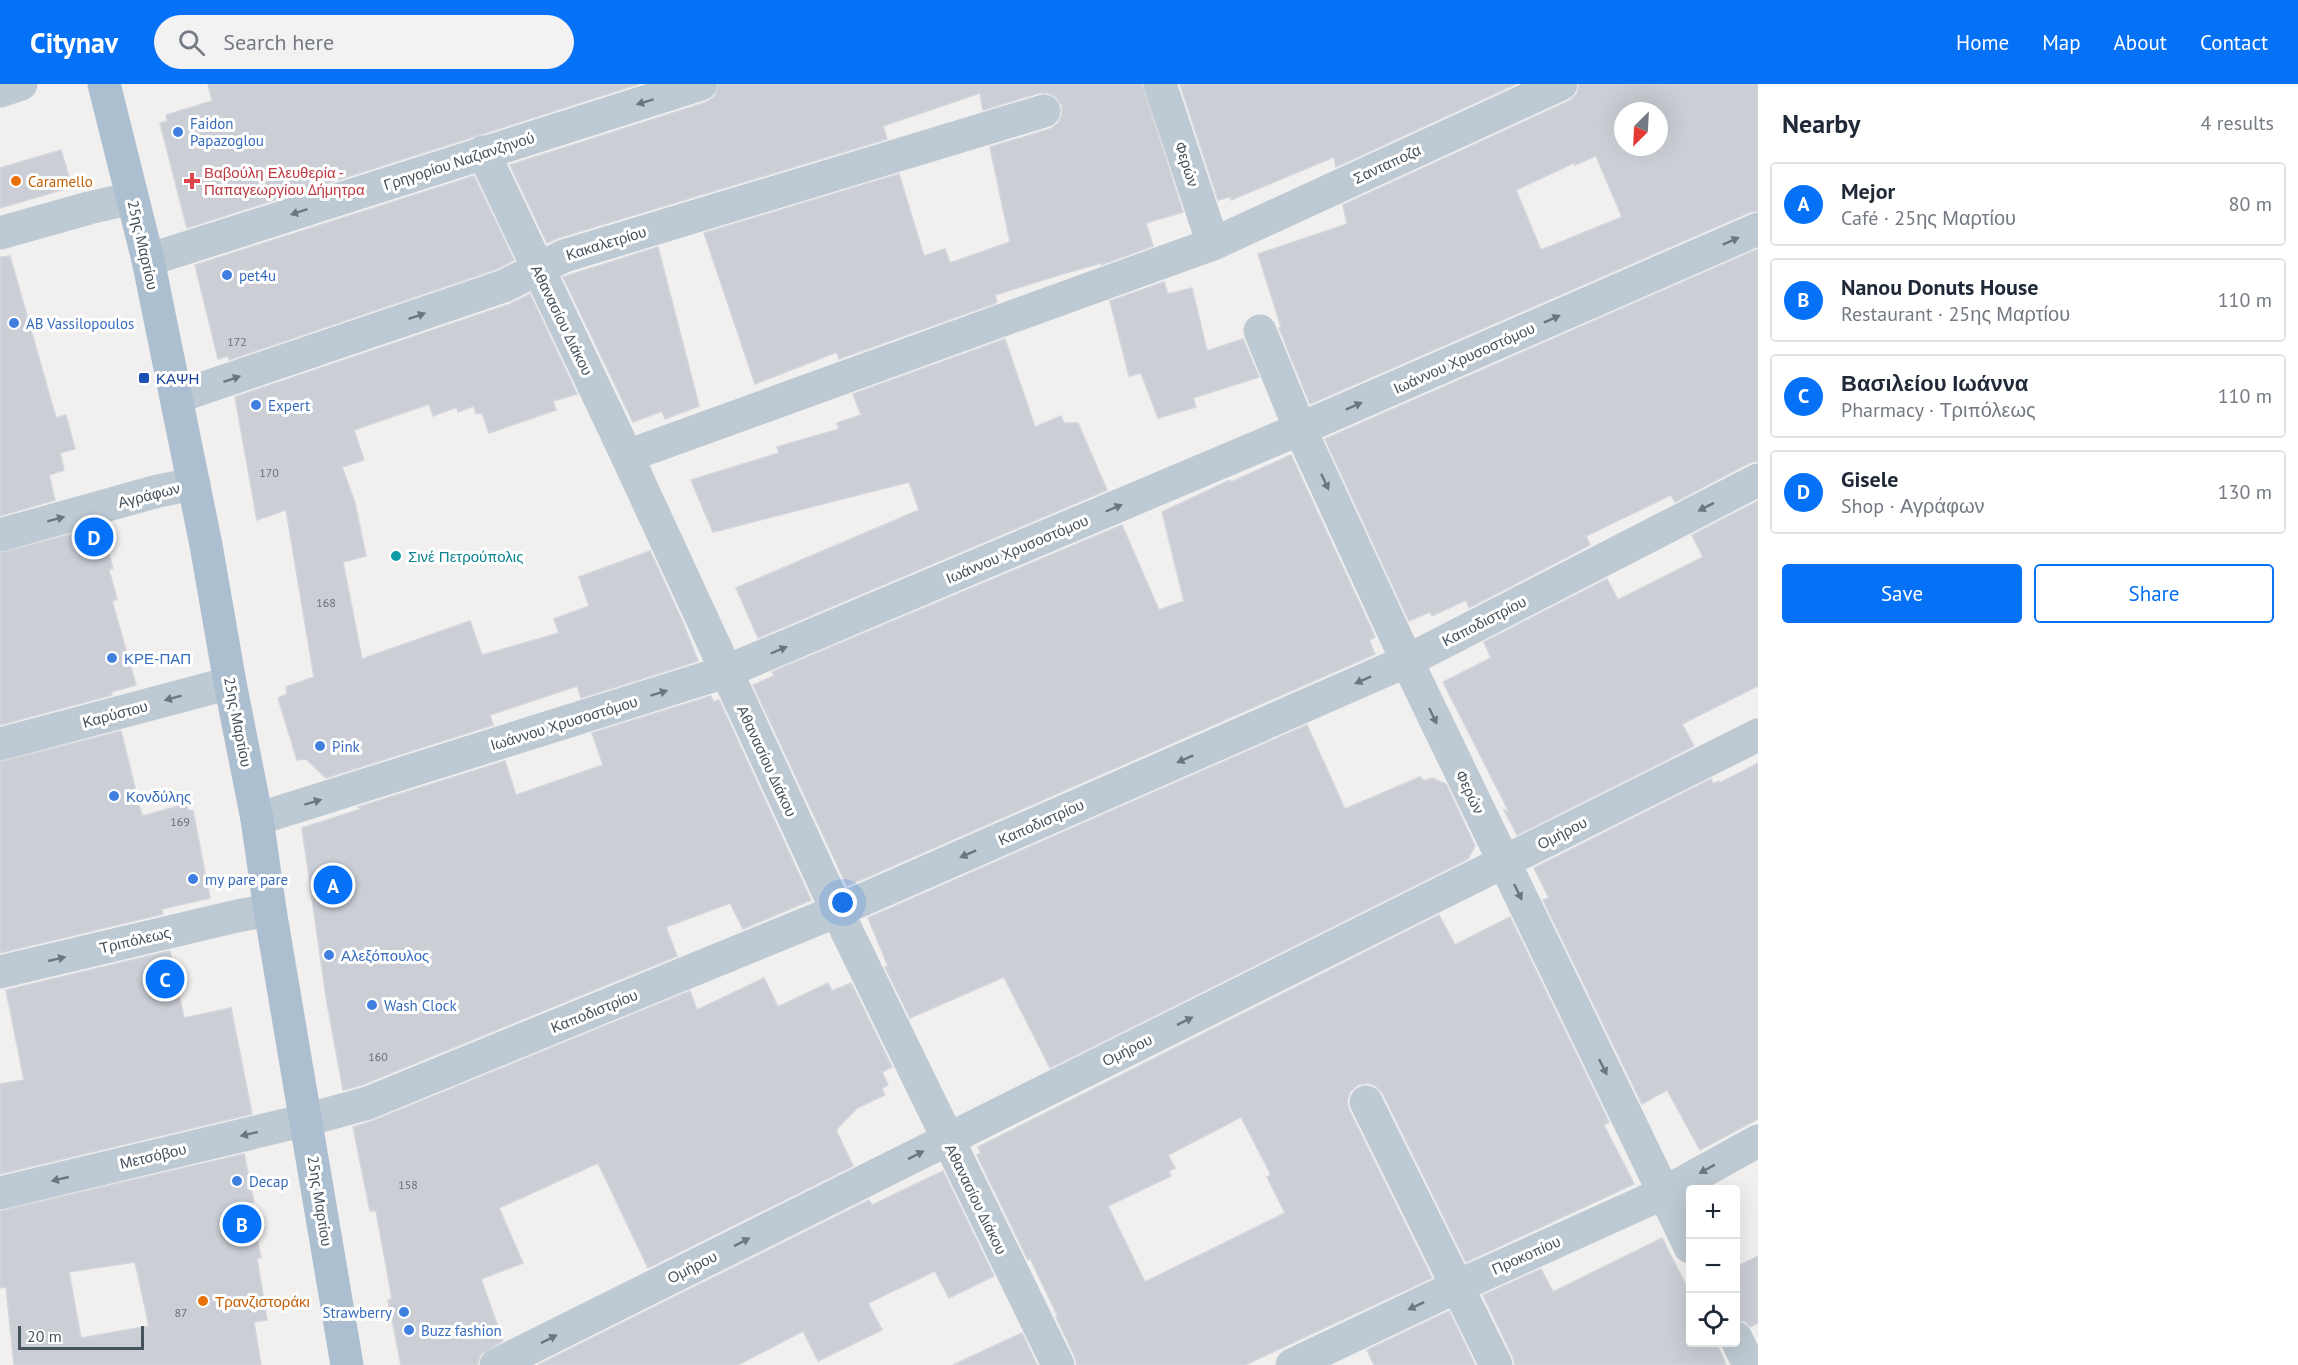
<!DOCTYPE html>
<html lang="en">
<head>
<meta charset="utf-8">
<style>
  body { margin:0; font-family:"PT Sans",sans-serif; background:#f2f2f3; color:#1f2937 }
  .controls { position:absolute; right:18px; bottom:18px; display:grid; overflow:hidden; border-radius:6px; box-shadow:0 6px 24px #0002 }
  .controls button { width:54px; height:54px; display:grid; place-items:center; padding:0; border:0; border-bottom:2px solid #e0e1e3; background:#fff; color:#1f2937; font:30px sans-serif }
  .compass { position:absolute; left:1614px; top:18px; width:54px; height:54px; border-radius:50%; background:#fff; box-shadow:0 6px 24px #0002; rotate:204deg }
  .scale { position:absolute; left:18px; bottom:15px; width:126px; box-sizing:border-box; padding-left:6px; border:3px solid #45535f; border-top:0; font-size:16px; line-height:21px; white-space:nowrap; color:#45535f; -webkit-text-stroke:4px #fff; paint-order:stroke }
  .you { position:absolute; left:843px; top:819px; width:21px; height:21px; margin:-15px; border:4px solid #fff; border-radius:50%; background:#1a73e8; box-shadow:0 0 0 9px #1a73e833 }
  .badge { display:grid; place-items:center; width:39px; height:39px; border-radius:50%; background:#0471f7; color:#fff; font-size:20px; font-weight:700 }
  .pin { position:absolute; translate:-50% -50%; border:3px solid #fff; box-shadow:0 2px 6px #0006 }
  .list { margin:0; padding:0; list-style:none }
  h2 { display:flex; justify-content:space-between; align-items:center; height:78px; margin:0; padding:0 24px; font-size:26px }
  h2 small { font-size:20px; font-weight:400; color:#747a83 }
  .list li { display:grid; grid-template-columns:39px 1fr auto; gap:18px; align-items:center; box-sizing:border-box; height:84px; margin:0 12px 12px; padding:0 12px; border:2px solid #e0e1e3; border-radius:6px }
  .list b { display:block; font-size:22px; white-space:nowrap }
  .list p { margin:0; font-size:20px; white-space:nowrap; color:#747a83 }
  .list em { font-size:20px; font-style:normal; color:#747a83 }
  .actions { display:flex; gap:12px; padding:18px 24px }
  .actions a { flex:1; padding:14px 0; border:2px solid #0471f7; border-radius:6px; text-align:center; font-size:21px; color:#0471f7 }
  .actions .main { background:#0471f7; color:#fff }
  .icon { flex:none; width:33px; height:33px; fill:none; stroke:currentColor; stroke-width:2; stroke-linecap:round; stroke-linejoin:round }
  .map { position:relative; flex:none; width:1758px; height:1281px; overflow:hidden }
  header { display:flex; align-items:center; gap:36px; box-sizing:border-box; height:84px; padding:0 30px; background:#0471f7; color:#fff }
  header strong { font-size:28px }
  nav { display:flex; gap:33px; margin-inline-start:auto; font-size:21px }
  .search { width:420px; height:54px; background:#f2f2f3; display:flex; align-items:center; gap:15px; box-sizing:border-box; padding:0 21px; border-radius:33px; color:#747a83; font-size:22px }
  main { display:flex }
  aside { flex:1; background:#fff }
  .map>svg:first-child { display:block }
</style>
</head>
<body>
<header>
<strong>Citynav</strong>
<div class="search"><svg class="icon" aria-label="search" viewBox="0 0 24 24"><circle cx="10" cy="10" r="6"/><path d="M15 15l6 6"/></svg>Search here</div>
<nav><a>Home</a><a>Map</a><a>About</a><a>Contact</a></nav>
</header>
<main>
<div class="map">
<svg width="1758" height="1281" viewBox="0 0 1758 1281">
  <rect width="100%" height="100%" fill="#f2efef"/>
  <g fill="#cbced5" stroke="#d3d5dc" stroke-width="1.5" fill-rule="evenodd">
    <path d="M208,0H639L187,144L160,39L167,37L166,31L212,17Z"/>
    <path d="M719,0H1142L1183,128L1146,139L1153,162L1101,181V179L1059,191L995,211L997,218L993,220L839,275L837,268L755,300L704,149L899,90L924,172L945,165L950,179L1010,158L990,63L1050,45L1058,39L1062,31V22L1056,13L1048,9H1039L983,26L980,9L883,42L887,55L558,154L547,159L510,81L707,18L715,12Z"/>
    <path d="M1180,0H1516L1336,83L1334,73L1231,116L1230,113L1218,116Z"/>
    <path d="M1579,0H1758V127L1750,128L1310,320L1279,244L1281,243L1258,170L1347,140L1343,121L1569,17L1577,10ZM1623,27H1659V63H1623ZM1596,72L1622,133L1541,166L1516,106L1574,79L1575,81Z"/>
    <path d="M61,66L72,103L0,124V84Z"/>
    <path d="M474,92L514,176L497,185L229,276L228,272L218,275L195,181Z"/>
    <path d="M658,163L699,322L665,335L662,327L633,338L563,193Z"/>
    <path d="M1758,165V377L1749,379L1675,418L1671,411L1586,452L1590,461L1469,524L1466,516L1432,532L1430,528L1409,537L1325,355Z"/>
    <path d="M10,172L56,334L66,331L75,365L60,369L64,386L49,391L55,416L0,432V173Z"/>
    <path d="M1164,198L1168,210L1192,204L1207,267L1243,255L1259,293L1193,314L1196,323L1158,334L1141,289L1129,292L1110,217Z"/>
    <path d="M530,210L577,310L553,317L556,326L489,349L482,329L476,330L474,322L458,328L457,323L433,332L429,320L354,346L364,376L342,383L355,419L366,472L343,478L362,575L470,537L482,571L559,549L554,535L589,522L579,493L650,467L684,541L698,577L581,614L577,602L490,631L493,641L326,694L306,675L297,676L278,614L287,610L286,603L314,593L286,426L257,436L235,313L510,220Z"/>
    <path d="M1005,255L1035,343L1061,332L1064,339H1078L1107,406L758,554L736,504L919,426L909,398L713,448L691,396L779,369L777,363L839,345L837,339L861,331L853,310Z"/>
    <path d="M1291,371L1375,553L1369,556L1375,570L847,802L753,601L774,592L772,588L1122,441L1159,526L1184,517L1162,428L1230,396L1231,398Z"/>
    <path d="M1758,417V602L1682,640L1694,662L1517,751L1504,726L1509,728L1443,598L1491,574L1484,558L1607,495L1618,516L1703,473L1692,451Z"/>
    <path d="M101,442L113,484L109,486L117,515L112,517L136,601L111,608L112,611L0,641V469Z"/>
    <path d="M711,612L713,618L719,616L811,816L743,845L730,819L666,843L677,872L362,1001L343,1006L326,913L302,744L361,725L358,723L505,677L516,711L603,681L592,649Z"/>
    <path d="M1307,641L1345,725L1420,693L1424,697L1432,694L1446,700L1475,762L1468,775L1050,984L1004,893L910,934L885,883L888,882L868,834Z"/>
    <path d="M121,647L142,732L187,720L188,726L193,727L210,814L162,825L163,830L0,869V678Z"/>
    <path d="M1758,679V1035L1700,1066L1667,1006L1642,1020L1543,816L1549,814L1534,784L1711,695L1713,700L1719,697L1720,699Z"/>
    <path d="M1439,831L1455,861L1510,833L1609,1038L1604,1041L1634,1100L1466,1178L1383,1010L1376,1002L1368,999L1358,1001L1350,1008L1347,1017L1349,1026L1432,1194L1245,1281H1077L1075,1273L1056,1233H1058L1030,1174L1028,1176L977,1071L981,1069L978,1063ZM1241,1033L1271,1091L1267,1093L1285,1129L1145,1198L1108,1122L1171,1092L1169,1087L1175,1084L1168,1071Z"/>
    <path d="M170,867L184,934L231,924L252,1030L0,1090V1000L24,996L6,906Z"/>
    <path d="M764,894L778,923L828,899L832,907L851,899L892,983L882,988L888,1001L882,1004L885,1011L857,1024L836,1046L853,1082L648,1184L598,1079L499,1124L523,1179L481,1195L503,1257L481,1270L477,1281H401L388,1216L392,1215L376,1127H370L353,1043L375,1036L690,907L697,926Z"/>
    <path d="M244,1070L254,1118L250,1119L261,1174H257L267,1236L254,1238L261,1281H14L6,1203L0,1204V1127ZM135,1178L149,1242L81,1254L69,1188Z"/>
    <path d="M943,1087L994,1192L949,1214L935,1187L868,1219L882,1246L818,1277L803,1247L738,1281H538L869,1116L872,1121Z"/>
    <path d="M1662,1154L1688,1205L1690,1204V1258H1716L1726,1281H1515L1513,1273L1483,1211L1541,1185L1553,1208Z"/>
    <path d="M1758,1172V1239L1750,1243L1746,1238L1736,1236V1183Z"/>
    <path d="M1449,1227L1475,1281H1374L1367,1266Z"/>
    <path d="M1022,1249L1037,1281H953Z"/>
  </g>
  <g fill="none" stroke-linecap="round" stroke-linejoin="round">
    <g stroke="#becad3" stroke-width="33">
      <path d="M1160,0L1213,160"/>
      <path d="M0,7L21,0"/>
      <path d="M483,68L627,372L837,827L1058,1281"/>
      <path d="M0,149L89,124L132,114"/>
      <path d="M148,176L701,0"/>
      <path d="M1260,247L1300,345L1407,577L1690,1163"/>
      <path d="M177,313L504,202L564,172L1044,27"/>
      <path d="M627,372L1213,160L1561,0"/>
      <path d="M0,451L158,407L194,400"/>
      <path d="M0,660L230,599"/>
      <path d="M257,735L725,588L1300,345L1758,145"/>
      <path d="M0,888L237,832L270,826"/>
      <path d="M1366,1018L1496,1281"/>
      <path d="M0,1109L306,1036L368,1019L837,827L1407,577L1758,396"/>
      <path d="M1736,1254L1749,1281"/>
      <path d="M496,1281L1758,651"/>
      <path d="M1292,1281L1458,1202L1664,1109L1758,1057"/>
    </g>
    <path stroke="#acbfd1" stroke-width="33" d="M104,0L148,176L206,461L230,599L257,735L270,826L347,1281"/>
  </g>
  <defs><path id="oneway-solid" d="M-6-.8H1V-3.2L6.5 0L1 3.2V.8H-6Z" transform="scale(1.5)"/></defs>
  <g fill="#697782">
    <use href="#oneway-solid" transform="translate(645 18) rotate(163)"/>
    <use href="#oneway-solid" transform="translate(299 128) rotate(162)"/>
    <use href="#oneway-solid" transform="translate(1731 157) rotate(-24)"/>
    <use href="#oneway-solid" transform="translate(417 232) rotate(-19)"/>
    <use href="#oneway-solid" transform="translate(1552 235) rotate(-24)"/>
    <use href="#oneway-solid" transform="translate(232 295) rotate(-19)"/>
    <use href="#oneway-solid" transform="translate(1354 322) rotate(-24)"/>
    <use href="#oneway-solid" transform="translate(1325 398) rotate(65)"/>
    <use href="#oneway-solid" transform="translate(1706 423) rotate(153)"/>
    <use href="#oneway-solid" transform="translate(1114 424) rotate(-23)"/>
    <use href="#oneway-solid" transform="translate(56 435) rotate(-15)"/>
    <use href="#oneway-solid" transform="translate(779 566) rotate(-23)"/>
    <use href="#oneway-solid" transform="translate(1363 596) rotate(156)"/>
    <use href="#oneway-solid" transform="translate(659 609) rotate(-17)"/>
    <use href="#oneway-solid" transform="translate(173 614) rotate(165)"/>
    <use href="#oneway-solid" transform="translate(1433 632) rotate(64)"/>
    <use href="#oneway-solid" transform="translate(1185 675) rotate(156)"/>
    <use href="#oneway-solid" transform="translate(313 718) rotate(-17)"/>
    <use href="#oneway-solid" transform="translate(968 770) rotate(156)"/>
    <use href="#oneway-solid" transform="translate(1518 808) rotate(64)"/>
    <use href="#oneway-solid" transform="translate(57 875) rotate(-13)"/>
    <use href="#oneway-solid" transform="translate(1185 937) rotate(-26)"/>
    <use href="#oneway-solid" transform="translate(1603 983) rotate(64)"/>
    <use href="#oneway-solid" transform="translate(249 1050) rotate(167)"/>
    <use href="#oneway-solid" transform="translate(916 1071) rotate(-27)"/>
    <use href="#oneway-solid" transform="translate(1707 1085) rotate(151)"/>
    <use href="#oneway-solid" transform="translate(60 1095) rotate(167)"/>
    <use href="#oneway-solid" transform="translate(742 1158) rotate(-27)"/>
    <use href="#oneway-solid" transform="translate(1416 1222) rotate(155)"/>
    <use href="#oneway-solid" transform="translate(549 1255) rotate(-27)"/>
  </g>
  <g fill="#3f7fe0" stroke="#fff" stroke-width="2">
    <circle cx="178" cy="48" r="6"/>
    <circle cx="227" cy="191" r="6"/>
    <circle cx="14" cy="239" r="6"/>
    <circle cx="256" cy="321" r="6"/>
    <circle cx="112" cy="574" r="6"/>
    <circle cx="320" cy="662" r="6"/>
    <circle cx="114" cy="712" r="6"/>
    <circle cx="193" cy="795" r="6"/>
    <circle cx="329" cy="871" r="6"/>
    <circle cx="372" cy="921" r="6"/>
    <circle cx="237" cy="1097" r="6"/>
    <circle cx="404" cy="1228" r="6"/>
    <circle cx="409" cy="1246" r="6"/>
  </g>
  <g fill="#e8710a" stroke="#fff" stroke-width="2">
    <circle cx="16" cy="97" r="6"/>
    <circle cx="203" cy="1217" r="6"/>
  </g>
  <path fill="#e0444e" stroke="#fff" stroke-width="2" d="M189 88h6v6h6v6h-6v6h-6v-6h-6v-6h6z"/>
  <rect fill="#1a4fb4" stroke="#fff" stroke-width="2" x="138" y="288" width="12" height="12" rx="3"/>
  <circle fill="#0f9aa8" stroke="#fff" stroke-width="2" cx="396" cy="472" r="6"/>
  <g text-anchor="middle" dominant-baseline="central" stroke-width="6" stroke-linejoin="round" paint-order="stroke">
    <g font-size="12" fill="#66727c">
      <text x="237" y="257">172</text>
      <text x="269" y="388">170</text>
      <text x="326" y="518">168</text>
      <text x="180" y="737">169</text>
      <text x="378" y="972">160</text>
      <text x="408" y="1100">158</text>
      <text x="181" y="1228">87</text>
    </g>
    <g font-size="15" fill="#366cbe" stroke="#fff" text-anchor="start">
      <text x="190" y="39">Faidon<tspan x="190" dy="17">Papazoglou</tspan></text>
      <text x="239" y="191">pet4u</text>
      <text x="26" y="239">AB Vassilopoulos</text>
      <text x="268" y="321">Expert</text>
      <text x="124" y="574">ΚΡΕ-ΠΑΠ</text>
      <text x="332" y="662">Pink</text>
      <text x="126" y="712">Κονδύλης</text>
      <text x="205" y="795">my pare pare</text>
      <text x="341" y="871">Αλεξόπουλος</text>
      <text x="384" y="921">Wash Clock</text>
      <text x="249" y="1097">Decap</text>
      <text x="392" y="1228" text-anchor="end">Strawberry</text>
      <text x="421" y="1246">Buzz fashion</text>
    </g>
    <g font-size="15" fill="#45535f" stroke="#fff">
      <text transform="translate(459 77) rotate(-18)">Γρηγορίου Ναζιανζηνού</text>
      <text transform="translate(1187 80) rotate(72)">Φερών</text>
      <text transform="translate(1387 80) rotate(-25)">Σανταποζα</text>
      <text transform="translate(606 159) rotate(-17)">Κακαλετρίου</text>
      <text transform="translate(143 161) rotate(77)">25ης Μαρτίου</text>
      <text transform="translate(562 236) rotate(64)">Αθανασίου Διάκου</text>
      <text transform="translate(1464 274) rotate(-24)">Ιωάννου Χρυσοστόμου</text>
      <text transform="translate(149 411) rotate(-14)">Αγράφων</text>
      <text transform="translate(1017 465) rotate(-23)">Ιωάννου Χρυσοστόμου</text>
      <text transform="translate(1484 537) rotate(-27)">Καποδιστρίου</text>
      <text transform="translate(115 630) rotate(-15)">Καρύστου</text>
      <text transform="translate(238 638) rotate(79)">25ης Μαρτίου</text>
      <text transform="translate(564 639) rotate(-17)">Ιωάννου Χρυσοστόμου</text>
      <text transform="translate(767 677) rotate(65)">Αθανασίου Διάκου</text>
      <text transform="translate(1470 708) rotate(64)">Φερών</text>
      <text transform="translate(1041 738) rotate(-24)">Καποδιστρίου</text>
      <text transform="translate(1562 749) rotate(-27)">Ομήρου</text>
      <text transform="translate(135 856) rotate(-13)">Τριπόλεως</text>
      <text transform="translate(594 927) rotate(-22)">Καποδιστρίου</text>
      <text transform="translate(1127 966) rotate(-26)">Ομήρου</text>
      <text transform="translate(153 1072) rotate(-13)">Μετσόβου</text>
      <text transform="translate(976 1115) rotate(64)">Αθανασίου Διάκου</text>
      <text transform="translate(320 1117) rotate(81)">25ης Μαρτίου</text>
      <text transform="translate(1526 1171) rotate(-24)">Προκοπίου</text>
      <text transform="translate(692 1183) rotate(-27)">Ομήρου</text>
    </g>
    <g font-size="15" fill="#be3a42" stroke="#fff" text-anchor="start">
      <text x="204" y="88">Βαβούλη Ελευθερία -<tspan x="204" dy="17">Παπαγεωργίου Δήμητρα</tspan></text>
    </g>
    <g font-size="15" fill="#c56008" stroke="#fff" text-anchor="start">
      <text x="28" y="97">Caramello</text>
      <text x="215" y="1217">Τρανζιστοράκι</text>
    </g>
    <g font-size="15" fill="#164399" stroke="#fff" text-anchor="start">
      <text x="156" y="294">ΚΑΨΗ</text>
    </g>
    <g font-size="15" fill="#0d838f" stroke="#fff" text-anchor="start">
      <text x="408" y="472">Σινέ Πετρούπολις</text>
    </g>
  </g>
</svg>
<div class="controls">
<button>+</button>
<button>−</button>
<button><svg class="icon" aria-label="locate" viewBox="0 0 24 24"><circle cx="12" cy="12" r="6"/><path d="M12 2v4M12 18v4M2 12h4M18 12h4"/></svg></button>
</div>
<svg class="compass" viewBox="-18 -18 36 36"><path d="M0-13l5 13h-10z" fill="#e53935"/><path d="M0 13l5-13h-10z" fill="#747a83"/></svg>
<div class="scale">20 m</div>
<div class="you"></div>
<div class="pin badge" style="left:333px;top:801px">A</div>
<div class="pin badge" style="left:242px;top:1140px">B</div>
<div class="pin badge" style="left:165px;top:895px">C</div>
<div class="pin badge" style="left:94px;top:453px">D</div>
</div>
<aside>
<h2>Nearby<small>4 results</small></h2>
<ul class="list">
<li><span class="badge">A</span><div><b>Mejor</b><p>Café · 25ης Μαρτίου</p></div><em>80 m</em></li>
<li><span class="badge">B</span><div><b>Nanou Donuts House</b><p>Restaurant · 25ης Μαρτίου</p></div><em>110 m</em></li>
<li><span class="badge">C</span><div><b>Βασιλείου Ιωάννα</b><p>Pharmacy · Τριπόλεως</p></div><em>110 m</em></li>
<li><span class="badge">D</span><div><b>Gisele</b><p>Shop · Αγράφων</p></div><em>130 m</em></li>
</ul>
<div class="actions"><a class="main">Save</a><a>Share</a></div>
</aside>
</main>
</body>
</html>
